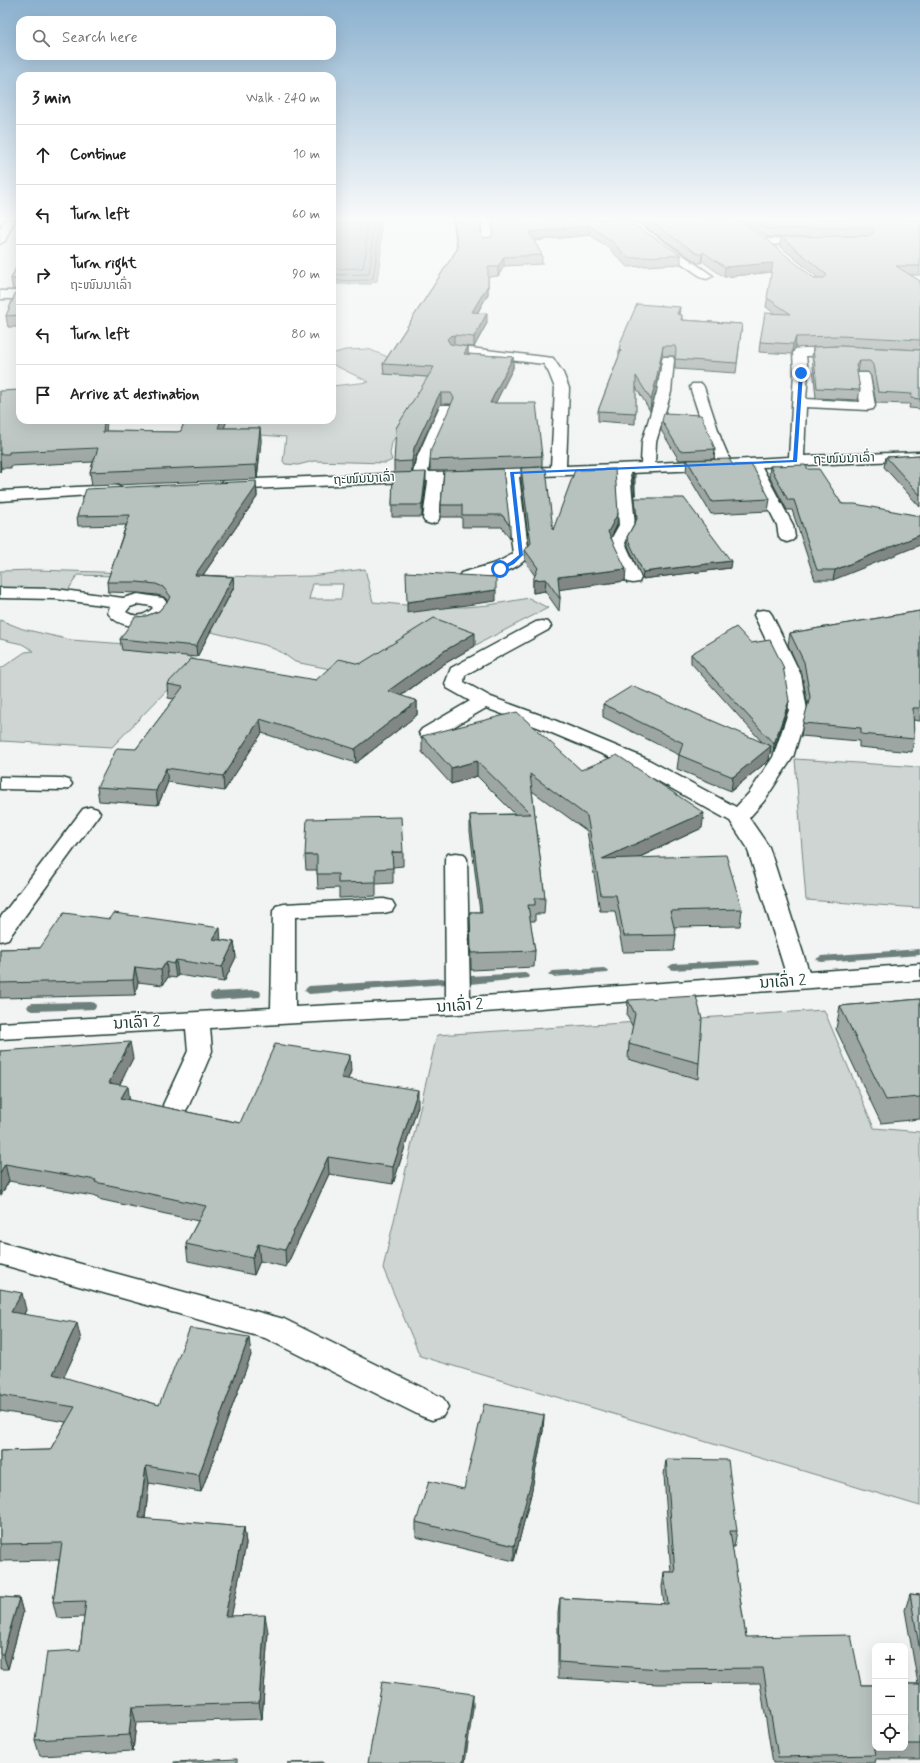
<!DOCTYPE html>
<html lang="en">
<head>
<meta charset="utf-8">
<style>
  body { margin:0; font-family:Mynerve,"Noto Sans Lao",sans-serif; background:#f6f6f6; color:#222 }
  .controls { position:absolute; right:12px; bottom:12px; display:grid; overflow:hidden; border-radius:8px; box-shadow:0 4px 16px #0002 }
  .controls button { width:36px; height:36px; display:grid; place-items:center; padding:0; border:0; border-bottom:1px solid #e0e0e0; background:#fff; color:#222; font:20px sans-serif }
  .stop { position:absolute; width:12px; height:12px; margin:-9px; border:3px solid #1a73e8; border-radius:50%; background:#fff }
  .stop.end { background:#1a73e8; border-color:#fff; box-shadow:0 1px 4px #0008 }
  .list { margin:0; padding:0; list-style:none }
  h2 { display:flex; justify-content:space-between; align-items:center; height:52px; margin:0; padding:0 16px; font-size:17px }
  h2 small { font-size:13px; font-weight:400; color:#767676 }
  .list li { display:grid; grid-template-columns:26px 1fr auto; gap:12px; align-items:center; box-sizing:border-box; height:60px; padding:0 16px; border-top:1px solid #e0e0e0 }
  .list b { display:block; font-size:15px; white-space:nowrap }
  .list p { margin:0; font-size:13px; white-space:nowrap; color:#767676 }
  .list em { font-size:13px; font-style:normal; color:#767676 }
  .icon { flex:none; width:22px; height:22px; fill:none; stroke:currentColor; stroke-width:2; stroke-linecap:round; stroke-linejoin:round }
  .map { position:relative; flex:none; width:920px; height:1763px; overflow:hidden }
  .search { position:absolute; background:#fff; box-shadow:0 4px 16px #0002; left:16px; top:16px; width:320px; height:44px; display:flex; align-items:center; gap:10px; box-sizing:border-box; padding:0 14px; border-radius:12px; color:#767676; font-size:15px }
  .panel { position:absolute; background:#fff; box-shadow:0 4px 16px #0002; left:16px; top:72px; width:320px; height:352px; border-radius:12px }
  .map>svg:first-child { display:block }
</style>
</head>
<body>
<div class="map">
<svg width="920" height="1763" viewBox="0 0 920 1763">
  <rect width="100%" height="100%" fill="#f2f3f3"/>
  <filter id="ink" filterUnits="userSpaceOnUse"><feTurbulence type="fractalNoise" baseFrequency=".025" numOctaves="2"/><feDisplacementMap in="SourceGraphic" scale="8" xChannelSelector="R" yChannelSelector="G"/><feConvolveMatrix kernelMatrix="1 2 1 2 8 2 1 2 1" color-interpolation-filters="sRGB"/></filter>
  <g filter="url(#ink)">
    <g fill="#ced5d3" stroke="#768984" fill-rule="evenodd">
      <path d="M368,349L393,359L384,374L494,382L432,381L392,442L390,454L392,460L386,463L314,461L298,465L285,464L283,461L286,437L222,432L227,420H332V386L369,382L332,364V354L345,350Z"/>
      <path d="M365,569L373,602L416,606L465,607L489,605L529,598L548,608L474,646L330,669L295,662L281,652L265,645L207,631L219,616L234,587L150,578L141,594L138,593L144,581L118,580L112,592H107L114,576L77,575L68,591L0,589V571L36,570L258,577L311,576ZM313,584H343L341,599H309Z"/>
      <path d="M0,620L23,629L71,640L126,644L184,655L196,660L112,747L0,741V669L25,652L34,651L22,644L0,639Z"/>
      <path d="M795,759L920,767V908L806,900Z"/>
      <path d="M824,1010L874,1128L920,1132V1506L420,1356L383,1268L437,1035Z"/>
    </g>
    <path fill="#a1adaa" stroke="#6d807b" d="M332,219H381V252L377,281L370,284H332Z"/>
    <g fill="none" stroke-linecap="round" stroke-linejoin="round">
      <g stroke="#536a63" stroke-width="1">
        <path d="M332,269L363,268L366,251V219"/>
        <path d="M332,275L369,274L372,251V219"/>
        <path d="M332,281L369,280L373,278L377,251V219"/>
      </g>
      <g fill="#6d807b" fill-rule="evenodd">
        <path d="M920,949V955L821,962L816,959L821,956Z"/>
        <path d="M754,960L758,961L759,963L758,965L673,970L668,967L673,964Z"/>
        <path d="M604,968L609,971L608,973L553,977L548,974L553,971Z"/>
        <path d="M525,973L530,976L529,978L470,984L465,980L470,976Z"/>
        <path d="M442,978L446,980L447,982L446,984L309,994L304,990L309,986Z"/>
        <path d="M256,990L260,991L261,994L260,997L215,1000L211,999L210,996L211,993L215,992Z"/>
        <path d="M91,1002L95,1003L96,1006L95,1009L33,1011L29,1010L27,1007L29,1004L33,1003Z"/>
      </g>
      <g stroke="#1f3d34" stroke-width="3">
        <g id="minor">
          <path d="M5,219H15L5,241L0,244V229Z"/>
          <path d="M482,219H492V243L491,245H483L482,243Z"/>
          <path d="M615,219H627L640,225L713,276L707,279L703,278L632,229Z"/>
          <path d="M811,237L815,238L816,240L815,242L766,245L761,242L766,239Z"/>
          <rect x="0" y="291" width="20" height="8"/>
          <path d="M454,346L553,358L563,373L569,388L566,466L641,463L642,442L657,392L662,360L663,357H673L674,360L671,392L656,442L655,463L716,460L707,439L690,387L692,384H702L704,387L721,439L730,460L789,457L794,373L793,352L795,349L799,348H842L846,349L848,352L846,355L806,356L808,373L806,399L860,402L856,376L858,373H868L870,376L875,406L873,409L868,410L806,407L804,456L920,452V460L762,467L793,525L795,537L793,540L787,542L781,540L779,537L777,525L748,468L630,473L635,525L625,543L641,578L639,582L633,583L627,582L625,578L609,543L619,525L615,473L519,477L529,555C516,573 487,577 467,582L461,581L459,577L461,573L496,563L513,554L504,478L443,480L439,519L437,522L431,524L425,522L423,519L428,481L227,490L222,488L219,485L222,482L227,480L413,473L416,460L439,408L441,405H451L453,408L430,460L428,472L551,467L555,388L549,373L544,364L450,353L448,350L450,347Z"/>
          <path d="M115,485L120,487L123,490L120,493L0,501V491Z"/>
          <path d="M0,588L56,589L123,598L138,594L163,598L171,608C168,612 165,617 160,620C145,629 119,629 108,613L110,606L56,599L0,598ZM139,604L151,606L153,608C145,616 135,618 126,612L130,607Z"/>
          <path d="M763,610L769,611L772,615L801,675L807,710L793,757L764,801L749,818L769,847L809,972L920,964V980L458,1014L210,1028L212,1051L189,1105L185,1112L176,1114L167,1112L163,1105L188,1051L186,1029L0,1039V1023L271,1008L273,911L276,906L284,904L384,899L392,901L395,906L392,911L384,913L295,917V1007L446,999L445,859L448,854L456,853L464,854L467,859L470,997L786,974L747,847L730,821L633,767L540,728L486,708L436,737L429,739L422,737L419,733L422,729L470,701L447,688L445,684L451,668L536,622L542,621L548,622L551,626L548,630L465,675L464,682L491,697L554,720L647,759L736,807L749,793L773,757L789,710L783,675L754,615L757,611Z"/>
          <path d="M0,777L62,778L69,780L72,784L69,788L62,790L0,789Z"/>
          <path d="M90,807L97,809L100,813L8,939L0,941V918L83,809Z"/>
          <path d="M0,1242L284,1319L443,1398L448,1407L443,1416L432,1420L421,1416L265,1338L0,1264Z"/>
        </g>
      </g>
      <use href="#minor" fill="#fff" fill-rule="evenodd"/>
    </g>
    <g fill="#9da6a3" stroke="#1f3d34">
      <path d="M453,219H481V234L483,238L625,219L681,255V264L627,267L609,248L590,235L534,241L542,255V264L504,266L498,276L488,277V294L478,312L487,323L474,347L453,345L468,347V354L513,357V368L495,403L542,456V467L470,470L510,526V539L502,527H462V517H441V505L444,471H430V460L452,404H441L438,407L415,459L412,472L426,484L422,517H392V505L394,473V462L428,377L384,374L383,364L457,249Z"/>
      <path d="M630,219H736L814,278H818L780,246L781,237L867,236L768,237L739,219H920V275H910L920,281V350L839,346L795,348L792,354L759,352L760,342L774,313L766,307L772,272L724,277L702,261L701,263H698L641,224Z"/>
      <path d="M20,259V327H8L6,316L17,289L13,290L11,279Z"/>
      <path d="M679,314L682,315V320L742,324L736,373L675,369V360L674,356H662L656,392L650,411L636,387L635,424L598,421V411L619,356V349Z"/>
      <path d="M813,347L920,350V409L909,408L910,404L876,403L871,376L868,372H857L860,390L858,400L816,398L812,357Z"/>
      <path d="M0,391L20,420L106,431L177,432L181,431L185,420H227L224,428H260L261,441L257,479L92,486L90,472L93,462L11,466V468H1L0,472Z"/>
      <path d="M662,421L715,449L714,459L679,460L661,430Z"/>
      <path d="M920,455V507L884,467L886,457Z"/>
      <path d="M687,460L733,465L770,499L768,511L711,514L686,472Z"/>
      <path d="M770,466L808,469L842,504L920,516L833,580H815L792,510H787L769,476Z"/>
      <path d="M521,468L553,530L617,525L611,537L625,581L559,589L560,599L559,611L545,591L533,593V580L535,576L525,561V550L529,545L521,479Z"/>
      <path d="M633,474L635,495L634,501L632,480Z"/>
      <path d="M257,491V497L203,575L233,577L234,587L197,657L122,650L120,639L146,616L159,611L168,601L164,597L157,595L138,593L108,592L107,582L126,525L78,526L77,516Z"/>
      <path d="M635,498L730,568L642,579L627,543V537L636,520L634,504Z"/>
      <path d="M920,611V721L913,720L914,739L912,752L859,747V741L801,736L803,723L808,706L802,675L788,645L790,633Z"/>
      <path d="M475,646L444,664L401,696L417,701V715L356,763L262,733L224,791L168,782L158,805L99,801L97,787L136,749L174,699L168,698L167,684L316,680L360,664Z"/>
      <path d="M691,654L789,701L787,710L773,753L770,751L769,760L731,791L677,769L679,755L603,717V704L762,742L691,663Z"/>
      <path d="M422,736L581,770L702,828L638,858L742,909L740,926L674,927L676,935L674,951L623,952L615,911H600L587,831L532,791L545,898L544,914H535V921H530L535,951L534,967L471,970L470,912H480L470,831V815L515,814L477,776L451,784L422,752Z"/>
      <path d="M403,852V866L393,867V883L376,884V896L339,898V888L318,889L317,870H306L305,855Z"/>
      <path d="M221,940L234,942L236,957L224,982L178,975L176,978L168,977L163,985L138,982L135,995L0,998V949L40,948Z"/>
      <path d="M920,999V1119L881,1123L836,1029L840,1006Z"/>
      <path d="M628,1000L699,1063L698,1079L628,1059L629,1044L633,1027L627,1016Z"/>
      <path d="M0,1051L133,1058L119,1085L130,1100L240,1123L351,1071L348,1079L418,1106L393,1184L329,1174L286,1267L260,1261L254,1275L188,1261L186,1244L198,1221L98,1199V1197L9,1181L1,1195H0Z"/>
      <path d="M0,1289L26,1310L24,1314L81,1340L63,1378L159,1405L251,1355L201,1492L149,1483L145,1519L244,1527L246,1544L231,1616L268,1632L262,1719L136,1723L133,1751L40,1756L35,1740L80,1650L84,1617L57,1618L53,1602L59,1560L0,1561V1451L50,1450L66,1422L0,1411Z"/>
      <path d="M544,1415L543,1431L531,1494L514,1561L416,1537V1522L464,1489Z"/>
      <path d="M666,1459L737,1531L734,1547H732L746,1637L861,1685H875V1748H905V1684H918L905,1610L910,1594L920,1595V1759H875L874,1763H773L760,1683L658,1684L558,1678V1613L560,1598L664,1604L662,1587L664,1572H671L664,1475Z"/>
      <path d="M0,1597L19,1598L23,1613L8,1669H0Z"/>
    </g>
    <g fill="#808784" stroke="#1f3d34">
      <path d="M590,226V235L529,241V232Z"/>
      <path d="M703,252L702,261L701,263L702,254Z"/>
      <path d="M504,257V266L498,276V267Z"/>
      <path d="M773,263L772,272L724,277L725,267Z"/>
      <path d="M488,285V294L472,322V312Z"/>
      <path d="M680,307L679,316L677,314Z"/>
      <path d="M487,313V323L474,347V337Z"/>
      <path d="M454,335V345L450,346L447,339L450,336Z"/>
      <path d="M796,337L795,348L792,354L793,344Z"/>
      <path d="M663,346L662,356L656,392L650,411L651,400Z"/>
      <path d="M468,347V357L464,354Z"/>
      <path d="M513,357V368L490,414V403Z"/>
      <path d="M860,361L858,372L855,375L856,365Z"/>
      <path d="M441,393V404L438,407L415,459L412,473V461L414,448L438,397Z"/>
      <path d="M104,420H107L105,447L103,433Z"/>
      <path d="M221,420H227L219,442L218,428Z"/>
      <path d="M260,428L261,441L257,479L256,465Z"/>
      <path d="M0,460L1,468L0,472Z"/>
      <path d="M426,472V484L422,517V505Z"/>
      <path d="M256,481L257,497L196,585L195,575Z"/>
      <path d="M618,513L617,525L608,544V532Z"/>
      <path d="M920,535V545L833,580L835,570Z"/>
      <path d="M731,561L730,568L642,579L643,572Z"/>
      <path d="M626,569L625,581L557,590L558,577Z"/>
      <path d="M233,577L234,587L197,657L196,646Z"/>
      <path d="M546,579L545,591L533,593V580Z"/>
      <path d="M496,590V601L407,613V602Z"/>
      <path d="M475,633V646L444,664L388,705V691L444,651Z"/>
      <path d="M417,701V715L356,763L355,749Z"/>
      <path d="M789,701L787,710L773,753L774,744Z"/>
      <path d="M260,719L262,733L224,791L223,776Z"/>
      <path d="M771,746L769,760L731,791L733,777Z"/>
      <path d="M477,761V776L451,784V768Z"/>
      <path d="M166,768L168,782L158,805L156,791Z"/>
      <path d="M704,813L702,828L601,875L602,859Z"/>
      <path d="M220,928L221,942L213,939Z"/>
      <path d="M234,942L236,957L224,982L222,967Z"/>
      <path d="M176,960L178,975L176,978L174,964Z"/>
      <path d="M166,962L168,977L163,985L161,970Z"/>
      <path d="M135,967L138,982L135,995L133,980Z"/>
      <path d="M130,1042L133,1058L112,1100L109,1083Z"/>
      <path d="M350,1055L351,1071L342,1095L341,1078Z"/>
      <path d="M128,1086L130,1103L121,1098Z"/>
      <path d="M418,1090V1106L393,1184V1167Z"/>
      <path d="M328,1157L329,1174L286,1267L285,1250Z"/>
      <path d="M5,1164L9,1181L1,1195L0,1189V1173Z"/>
      <path d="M258,1244L260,1261L254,1275L252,1258Z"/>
      <path d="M22,1293L26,1310L16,1329L11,1312Z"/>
      <path d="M77,1323L81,1340L57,1392L53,1374Z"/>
      <path d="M249,1337L251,1355L201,1492L199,1475Z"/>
      <path d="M544,1415L543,1431L531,1494L514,1561V1546Z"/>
      <path d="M146,1466L149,1483L143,1535L139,1518Z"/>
      <path d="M244,1527L246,1544L228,1633L225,1616Z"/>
      <path d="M19,1598L23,1613L8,1669L3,1654Z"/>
      <path d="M265,1615L268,1632L262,1719L259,1703Z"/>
      <path d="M473,1694V1709L465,1763H463Z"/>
      <path d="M132,1707L136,1723L133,1751L129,1735Z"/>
    </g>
    <g fill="#b7c1bd" stroke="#1f3d34">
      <path d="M454,219H481V234L483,238L492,237L493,219H625L681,255L628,258L609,239L590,226L529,232L542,255L504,257L498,267H488V285L472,312L487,313L474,337L454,335L450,336L447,339L450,344L468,347L464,354L513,357L490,403H536L542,456L430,460L431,449L454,398L451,393H441L438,397L414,448L412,461L394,462L396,428L434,367L383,364L458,248Z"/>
      <path d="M646,219H736L762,236L814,278H824L827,275L781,237L868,236L874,232V230L868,227L769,229L754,219H920V266H896L920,281V340L840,336L796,337L793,344L760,342L765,313L791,314L767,298L773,263L725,267L703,252L702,254H698Z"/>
      <path d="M20,259V279H11Z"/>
      <path d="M20,287V315L6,316L17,290L20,288Z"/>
      <path d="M637,304L680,307L677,314L682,315L681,320L742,324L737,363L675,359L676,350L675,346H663L656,381L651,400L636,376V413L598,411L621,351L619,349L621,341Z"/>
      <path d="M840,346L920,350V399L911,398L912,394L878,392L873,365L870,361H860L856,365L860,390L817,388L813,347Z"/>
      <path d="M20,390V420H104L103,433L104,431L177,432L181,431L185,420H221L218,428H260L256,465L90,472L98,448L9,452V454H0V391Z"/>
      <path d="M664,413L701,415L715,449L680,451L662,421Z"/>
      <path d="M920,455V495L886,457Z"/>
      <path d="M729,459L733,465H752L770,499L712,502L687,460Z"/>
      <path d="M805,465L808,469H819L842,504H855L920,516V535L835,570H817L794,500H788L770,466Z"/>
      <path d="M543,467L544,469H546L553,530L575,470L615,469L618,513L608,532L626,569L558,577L560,599L546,579L533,580L538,568L525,550L531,543L521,468Z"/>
      <path d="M503,469L510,526L502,515H462V505H441L444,471Z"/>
      <path d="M426,472L422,505H392L393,473Z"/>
      <path d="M633,474H635V495Z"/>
      <path d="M256,481V487L195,575L233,577L196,646L120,639L135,617L146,616L159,611L171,597L163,587L156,584L137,582H107L130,515L77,516L86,489Z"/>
      <path d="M635,498H684L731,561L643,572L627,537L637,519Z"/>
      <path d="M406,572L496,577V590L407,602Z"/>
      <path d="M920,611V708H913L914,739L861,734V728L803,723L810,697L804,662L790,633Z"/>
      <path d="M434,618L475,633L444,651L388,691L417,701L355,749L260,719L223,776L166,768L156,791L97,787L117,748L136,749L183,687L167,684L191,659L316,680L339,659L360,664Z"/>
      <path d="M736,627L751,643L770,640L783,666L789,701L774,744L691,654Z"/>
      <path d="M632,686L771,746L733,777L679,755L683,743L603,704Z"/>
      <path d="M517,712L581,770L617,755L704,813L602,859L726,855L742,909L670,911L676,935L624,936L616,895H601L587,816L530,774L545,898H535V905H528L535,951L471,953L470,912H482L470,815L531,814L477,761L451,768L422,736Z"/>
      <path d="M401,817L403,852H392L393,868L376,869V882L338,883V874H317V855H305L307,819Z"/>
      <path d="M64,913L110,919L114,913L220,928L213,939L234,942L222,967L176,960L174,964L166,962L161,970L135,967L133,980L0,983V949L40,948Z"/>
      <path d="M696,996L702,1019L699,1063L629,1044L635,1014L628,1000Z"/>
      <path d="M920,999V1097L886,1100L840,1006Z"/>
      <path d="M130,1042L109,1083L128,1086L121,1098L240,1123L275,1044L350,1055L341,1078L418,1090L393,1167L328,1157L285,1250L258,1244L252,1258L186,1244L206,1206L95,1182L96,1180L5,1164L0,1173V1051Z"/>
      <path d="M0,1289L22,1293L11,1312L77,1323L53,1374L159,1405L190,1328L249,1337L199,1475L146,1466L139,1518L244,1527L225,1616L265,1615L259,1703L132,1707L129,1735L35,1740L47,1652L80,1650L86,1601L53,1602L62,1543L0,1544V1451L50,1450L75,1407L0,1395Z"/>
      <path d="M484,1404L544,1415L532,1478L514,1546L416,1522L429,1481L464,1489Z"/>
      <path d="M666,1459L728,1460L737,1531H730L746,1637L851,1635L861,1685H875V1744H874L876,1755L778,1757L763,1668L660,1669L559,1662L560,1598L668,1604L664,1572H675Z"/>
      <path d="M910,1594L920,1595V1651Z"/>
      <path d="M0,1597L19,1598L3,1654H0Z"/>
      <path d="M382,1682L473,1694L463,1763H368Z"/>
      <rect x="905" y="1684" width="15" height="60"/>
      <path d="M237,1759V1763H174V1762Z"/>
      <path d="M323,1762V1763H287Z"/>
    </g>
  </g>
  <linearGradient id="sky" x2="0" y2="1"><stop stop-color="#8bb1cf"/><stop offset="0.47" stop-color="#f9fafa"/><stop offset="1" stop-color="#f9fafa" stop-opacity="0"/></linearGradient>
  <rect width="920" height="465" fill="url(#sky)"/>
  <path fill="#1a73e8" d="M801,372L803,373L797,462L514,474L523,555L514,564L502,570L497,569L510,562L519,555L510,472L793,460L799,373Z"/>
  <g text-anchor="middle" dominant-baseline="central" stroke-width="3" stroke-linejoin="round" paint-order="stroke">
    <g font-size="13" fill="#1f3d34" stroke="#fff">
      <text transform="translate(844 459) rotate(-2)">ຖະໜົນນາເລົ່າ</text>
      <text transform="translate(364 479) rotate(-3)">ຖະໜົນນາເລົ່າ</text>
    </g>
    <g font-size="16" fill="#1f3d34" stroke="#fff">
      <text transform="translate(783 982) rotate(-4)">ນາເລົ່າ 2</text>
      <text transform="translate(460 1006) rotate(-4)">ນາເລົ່າ 2</text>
      <text transform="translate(137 1023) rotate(-3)">ນາເລົ່າ 2</text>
    </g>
  </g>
</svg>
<div class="controls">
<button>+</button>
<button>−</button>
<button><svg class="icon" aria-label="locate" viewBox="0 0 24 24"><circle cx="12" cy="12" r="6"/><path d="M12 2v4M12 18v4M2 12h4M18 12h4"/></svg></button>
</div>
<div class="stop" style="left:500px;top:569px"></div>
<div class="stop end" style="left:801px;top:373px"></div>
<div class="search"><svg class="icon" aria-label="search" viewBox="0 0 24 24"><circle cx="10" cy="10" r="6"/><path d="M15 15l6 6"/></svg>Search here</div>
<section class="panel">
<h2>3 min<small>Walk · 240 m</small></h2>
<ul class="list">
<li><svg class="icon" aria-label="ahead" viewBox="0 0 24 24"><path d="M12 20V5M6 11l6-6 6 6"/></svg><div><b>Continue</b></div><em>10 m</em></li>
<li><svg class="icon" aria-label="left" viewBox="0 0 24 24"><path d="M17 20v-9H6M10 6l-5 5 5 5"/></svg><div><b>Turn left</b></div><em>60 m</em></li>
<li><svg class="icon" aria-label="right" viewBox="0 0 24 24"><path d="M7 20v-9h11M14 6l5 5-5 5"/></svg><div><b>Turn right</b><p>ຖະໜົນນາເລົ່າ</p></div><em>90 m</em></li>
<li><svg class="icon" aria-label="left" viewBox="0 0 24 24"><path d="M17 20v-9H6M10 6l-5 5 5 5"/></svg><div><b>Turn left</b></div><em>80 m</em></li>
<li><svg class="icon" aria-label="arrive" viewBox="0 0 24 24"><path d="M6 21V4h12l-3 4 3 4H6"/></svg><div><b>Arrive at destination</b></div></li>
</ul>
</section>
</div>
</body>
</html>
